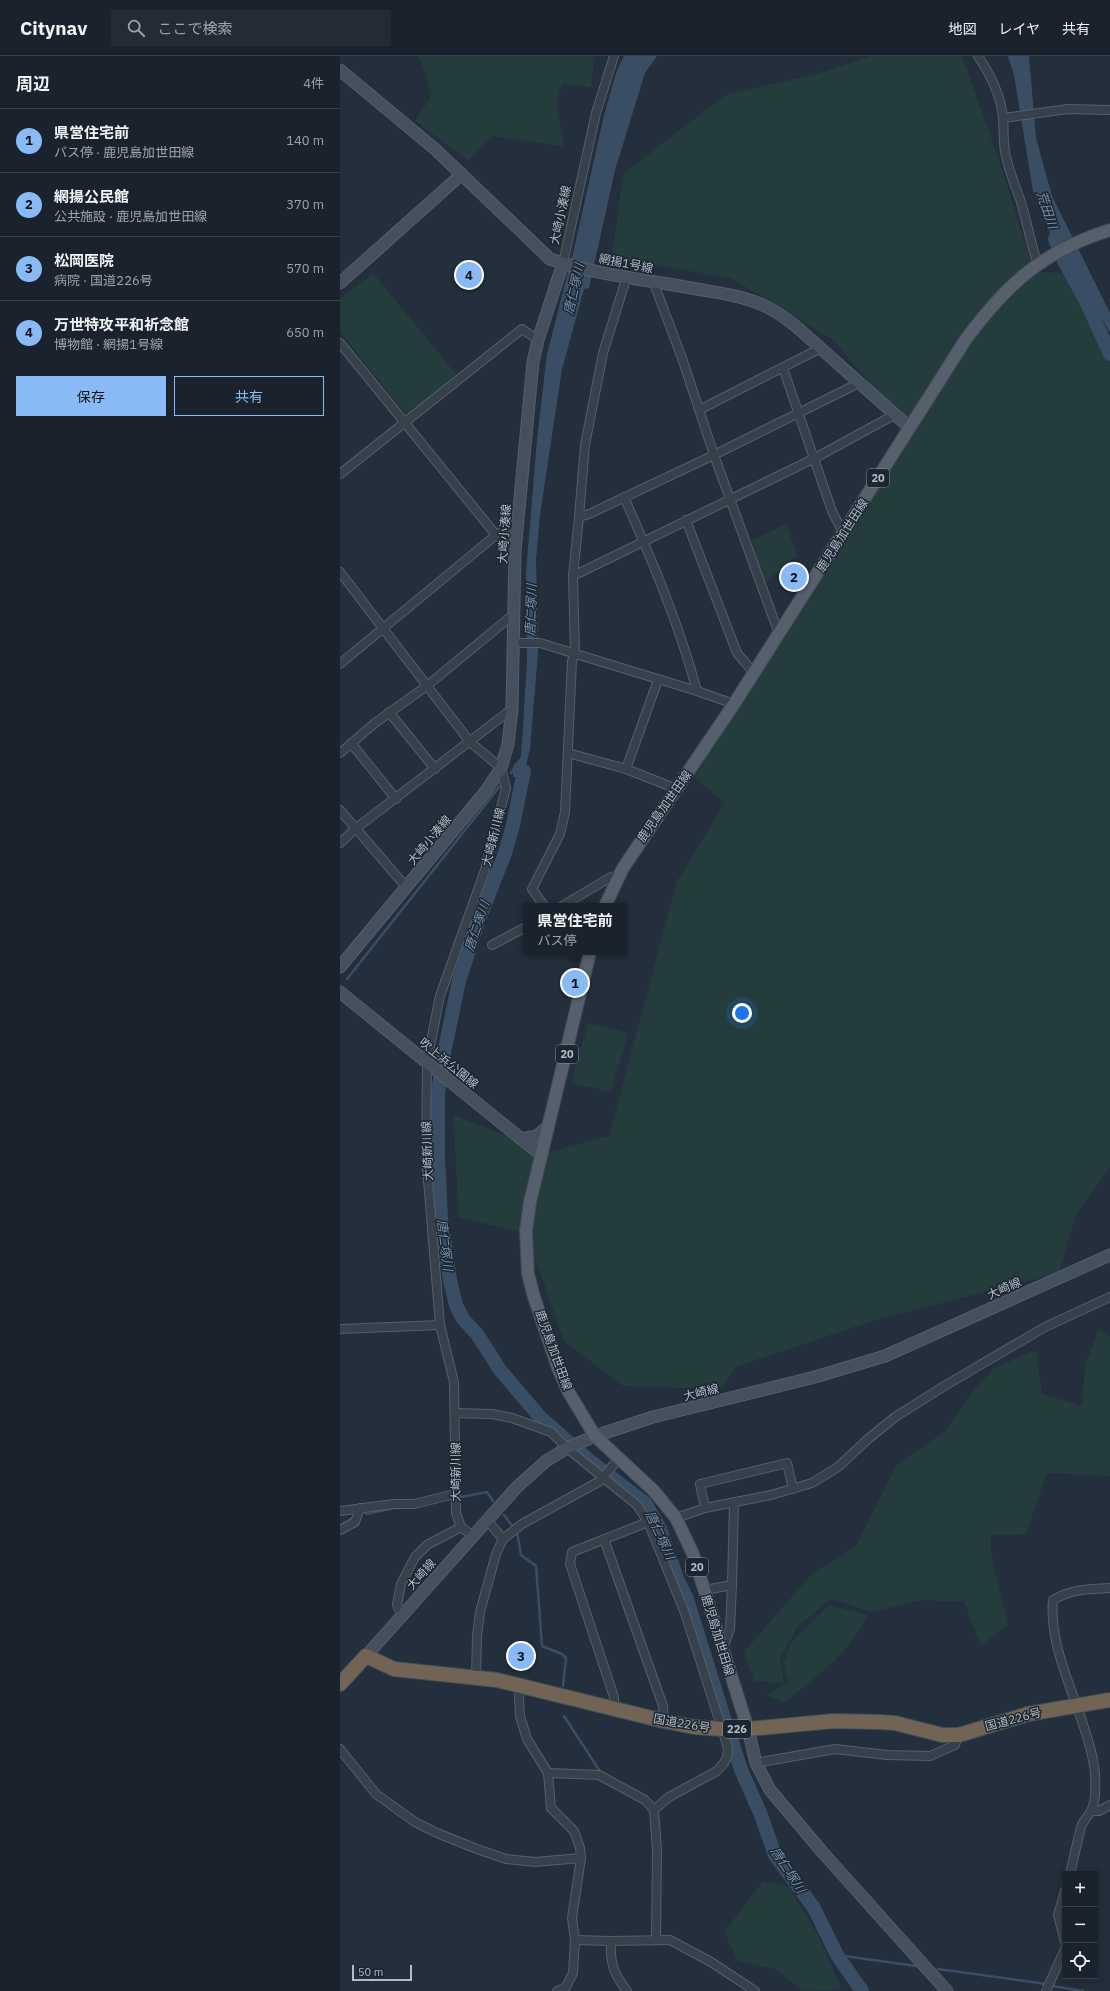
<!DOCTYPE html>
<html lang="ja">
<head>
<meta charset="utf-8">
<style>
  body { margin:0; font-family:"IBM Plex Sans","Noto Sans JP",sans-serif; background:#232b35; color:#f1f3f6 }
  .controls { position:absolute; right:12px; bottom:12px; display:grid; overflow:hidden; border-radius:0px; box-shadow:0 2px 10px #0003 }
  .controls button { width:36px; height:36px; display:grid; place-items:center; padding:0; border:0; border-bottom:1px solid #384049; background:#1a232d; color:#f1f3f6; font:20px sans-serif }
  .scale { position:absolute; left:12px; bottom:10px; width:60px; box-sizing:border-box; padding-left:4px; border:2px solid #b2bcc7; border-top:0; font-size:11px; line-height:14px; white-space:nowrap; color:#b2bcc7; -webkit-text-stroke:3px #1c2631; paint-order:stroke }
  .you { position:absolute; left:402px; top:957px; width:14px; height:14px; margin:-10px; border:3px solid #fff; border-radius:50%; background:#1a73e8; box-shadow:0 0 0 6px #1a73e833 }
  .badge { display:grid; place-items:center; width:26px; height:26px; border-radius:50%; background:#89baf6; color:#111; font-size:13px; font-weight:700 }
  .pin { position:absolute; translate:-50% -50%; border:2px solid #fff; box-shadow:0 1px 4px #0006 }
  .popup { position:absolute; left:183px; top:847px; width:104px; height:52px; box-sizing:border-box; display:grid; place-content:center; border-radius:0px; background:#1a232d; filter:drop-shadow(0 1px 3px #0005); font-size:13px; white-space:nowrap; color:#9fa4aa }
  .popup b { font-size:15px; color:#f1f3f6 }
  .popup::after { content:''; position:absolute; left:50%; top:100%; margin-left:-8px; border:8px solid transparent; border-top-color:#1a232d }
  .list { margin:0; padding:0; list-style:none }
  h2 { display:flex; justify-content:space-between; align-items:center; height:52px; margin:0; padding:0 16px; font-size:17px }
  h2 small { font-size:13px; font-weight:400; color:#9fa4aa }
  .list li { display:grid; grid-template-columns:26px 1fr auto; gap:12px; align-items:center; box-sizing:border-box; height:64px; padding:0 16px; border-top:1px solid #384049 }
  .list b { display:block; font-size:15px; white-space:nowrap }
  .list p { margin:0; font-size:13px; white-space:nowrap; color:#9fa4aa }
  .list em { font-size:13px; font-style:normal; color:#9fa4aa }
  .actions { display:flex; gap:8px; padding:12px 16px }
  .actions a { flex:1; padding:9px 0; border:1px solid #89baf6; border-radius:0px; text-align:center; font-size:14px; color:#89baf6 }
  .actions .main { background:#89baf6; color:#111 }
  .icon { flex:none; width:22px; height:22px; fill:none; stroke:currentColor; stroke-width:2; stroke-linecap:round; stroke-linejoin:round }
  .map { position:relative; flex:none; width:770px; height:1935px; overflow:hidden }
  header { display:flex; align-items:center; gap:24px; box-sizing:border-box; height:56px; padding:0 20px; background:#1a232d; border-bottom:1px solid #384049 }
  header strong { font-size:19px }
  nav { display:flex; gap:22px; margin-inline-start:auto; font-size:14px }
  .search { width:280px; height:36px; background:#232b35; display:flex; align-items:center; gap:10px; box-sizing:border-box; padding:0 14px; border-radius:0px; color:#9fa4aa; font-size:15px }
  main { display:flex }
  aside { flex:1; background:#1a232d }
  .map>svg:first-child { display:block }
</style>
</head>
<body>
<header>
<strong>Citynav</strong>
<div class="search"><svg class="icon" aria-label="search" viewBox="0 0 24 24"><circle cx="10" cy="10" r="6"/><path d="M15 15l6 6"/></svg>ここで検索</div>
<nav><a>地図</a><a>レイヤ</a><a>共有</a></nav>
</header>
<main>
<aside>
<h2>周辺<small>4件</small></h2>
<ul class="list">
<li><span class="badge">1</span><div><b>県営住宅前</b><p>バス停 · 鹿児島加世田線</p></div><em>140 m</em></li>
<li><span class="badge">2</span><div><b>網揚公民館</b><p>公共施設 · 鹿児島加世田線</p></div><em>370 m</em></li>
<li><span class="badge">3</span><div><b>松岡医院</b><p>病院 · 国道226号</p></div><em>570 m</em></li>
<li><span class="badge">4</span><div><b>万世特攻平和祈念館</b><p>博物館 · 網揚1号線</p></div><em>650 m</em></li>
</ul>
<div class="actions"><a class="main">保存</a><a>共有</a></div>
</aside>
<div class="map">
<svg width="770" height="1935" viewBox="0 0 770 1935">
  <rect width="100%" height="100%" fill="#232f3c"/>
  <g fill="#253c3d">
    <path d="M78,0H248L255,2L251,31L222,28L216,48L225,91L153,80L128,104L75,65L91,41L86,17Z"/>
    <path d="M531,0H622L660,107L694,216L731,217L770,284V1111L736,1158L719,1217L532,1265L397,1310L381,1333L283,1330L224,1285L187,1178L119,1161L113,1059L209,1096L269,1080L337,825L385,747L354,721L569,372L493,284L391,222L272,202L283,118L385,39L473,19Z"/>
    <path d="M33,217L119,322L68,361L0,276V243Z"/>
    <path d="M446,468L457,499L424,528L411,485Z"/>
    <path d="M248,967L288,977L271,1036L231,1027Z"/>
    <path d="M759,1272L770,1281V1420L707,1417L686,1478L651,1479V1497L668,1569L641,1590L624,1546L581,1544L532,1556L491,1543L458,1570L440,1602L444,1627L414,1625L404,1596L470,1520L516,1490L556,1410L605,1375L635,1333L654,1312L696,1294L702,1338L742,1350L745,1310Z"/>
    <path d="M489,1549L527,1559C509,1599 477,1620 444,1647L427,1639L449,1626L443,1608L452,1586Z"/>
    <path d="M423,1825L448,1830L478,1879L502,1934L462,1935L436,1913L398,1905L384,1876Z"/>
  </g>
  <g fill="#394e65">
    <path d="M284,0H317L305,17L275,114L249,232L244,233L222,313L200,459L196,503L198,597L190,693L180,734L178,721H173V710L181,701L187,606L186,517L197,384L207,298L234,193L264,59L276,17Z"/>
    <path d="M668,0H689L696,82L712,140L770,257V277L739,222L711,180L693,135L674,19Z"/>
  </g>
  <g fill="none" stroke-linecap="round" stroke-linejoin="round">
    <g stroke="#394e65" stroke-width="2.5">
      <path d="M171,717L175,711"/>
      <path d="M7,923L160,730"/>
      <path d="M121,1441L147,1436L153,1445"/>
      <path d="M26,1458L54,1452"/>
      <path d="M164,1459L173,1471"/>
      <path d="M1,1469L13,1462"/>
      <path d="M177,1476L181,1499L196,1510L202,1590L222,1598L226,1602L223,1630"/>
      <path d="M224,1660L261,1717"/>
      <path d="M497,1899L576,1910"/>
      <path d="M598,1913L706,1928"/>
      <path d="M713,1930L743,1935"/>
    </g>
    <g stroke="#394e65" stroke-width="14">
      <path d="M715,183L725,207L747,247L770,298"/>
      <path d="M184,715L173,769L165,797L138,866L119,925L104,997L98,1037V1100L101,1162L110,1224L116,1249L123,1263L137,1278L160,1314L200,1361L250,1405L305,1447L320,1473L338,1525L347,1543L384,1662"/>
      <path d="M392,1685L401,1714L421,1759L435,1799L474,1852L497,1899L522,1935"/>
    </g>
    <g stroke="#555f6a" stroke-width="10">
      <g id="street">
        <path d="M638,0C650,18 661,39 663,62C664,73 663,84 665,96C668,112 674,127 680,143C687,164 690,187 698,208"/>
        <path d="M663,62L728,53L770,54"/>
        <path d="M223,207L256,57L274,0"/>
        <path d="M313,225L343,305L374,399L439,578"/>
        <path d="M0,287L156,479L175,495"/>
        <path d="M443,312L492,455L500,471L506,474"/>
        <path d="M359,354L481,292"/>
        <path d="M0,418L182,273L198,284"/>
        <path d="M284,441C312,504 339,568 357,635"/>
        <path d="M239,461L245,389L263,297L287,220"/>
        <path d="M346,464L397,597L414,617"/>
        <path d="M0,516L130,686L161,712L166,732L145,814L100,940L87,1005L86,1100L100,1269L114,1326L116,1457L121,1471L133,1480"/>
        <path d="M233,520L239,461L249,458L374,399L519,327"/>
        <path d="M173,587H200L357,635L394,648"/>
        <path d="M0,608L156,479L176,467"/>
        <path d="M49,656L95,713"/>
        <path d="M11,687L56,743"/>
        <path d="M0,697L35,667L88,629L174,558"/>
        <path d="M228,697L286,713L337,733"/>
        <path d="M286,713L318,624"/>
        <path d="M0,754L67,832"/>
        <path d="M0,787L15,773L172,653"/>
        <path d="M204,850L192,833L220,778L225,756L232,605L235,598L233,520L475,402L554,359"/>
        <path d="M222,850L271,821L279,819"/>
        <path d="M152,889L186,871"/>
        <path d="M0,1273L100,1269"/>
        <path d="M115,1357L152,1358L172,1362L211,1376L227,1392L297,1449L308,1466L345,1557L388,1692L387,1701L384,1707L377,1715L329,1741L314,1754"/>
        <path d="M365,1452L360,1428L447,1407L453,1433"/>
        <path d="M0,1455L54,1448H74L115,1438"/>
        <path d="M336,1462L365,1452L431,1439L472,1427L498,1411L528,1383L555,1361L606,1329L705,1271L770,1241"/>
        <path d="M147,1464L163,1483"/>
        <path d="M0,1474L15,1466L20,1452"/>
        <path d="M264,1483L323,1650L324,1665"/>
        <path d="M365,1534L392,1529L394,1447"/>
        <path d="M61,1559L57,1549L61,1528L75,1501L87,1489L121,1471"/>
        <path d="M383,1592L390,1573L392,1529"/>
        <path d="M136,1621L137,1580L140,1556L156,1498L163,1483L182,1468L260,1425L280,1401"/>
        <path d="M180,1630L179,1642L180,1660L187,1683L208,1717L211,1752L234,1775L240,1792L241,1802L232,1862L235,1884L233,1917L226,1931L217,1935"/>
        <path d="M274,1653V1641L230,1508L232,1496L308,1466"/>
        <path d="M0,1693L36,1738L75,1766L97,1777L137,1793L166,1803L195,1806L241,1802"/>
        <path d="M416,1707L495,1693L547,1699L590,1700L615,1689L619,1679"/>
        <path d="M208,1717L259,1719L305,1744L314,1754L317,1794L316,1883"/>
        <path d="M751,1755H759L770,1749"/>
        <path d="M730,1818C734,1802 737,1786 741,1771C743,1765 748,1761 751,1755C757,1745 756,1717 753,1704C743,1652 708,1596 713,1544C731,1533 749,1533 770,1532"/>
        <path d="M725,1835L718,1859L725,1886"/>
        <path d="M235,1884L271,1885L330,1884L371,1906L415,1935"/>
        <path d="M271,1885C270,1907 273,1917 287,1935"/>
        <path d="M706,1935L725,1893"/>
      </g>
    </g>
    <g stroke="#555f6a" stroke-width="13">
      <g id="secondary">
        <path d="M0,14L95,93L210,203C256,219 309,224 357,233C380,237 404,240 425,250C437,256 448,264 458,272L570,372"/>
        <path d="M0,227L122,118"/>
        <path d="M0,911L146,735L161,712L168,688L172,653L175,495L193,306L198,284L223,207"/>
        <path d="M0,936L201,1099"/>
        <path d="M181,1083L197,1080L208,1070"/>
        <path d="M26,1600L177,1431L206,1405L227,1392L255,1380L313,1361L475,1321L545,1300L770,1199"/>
        <path d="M408,1673L416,1707L430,1734L484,1798L607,1935"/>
      </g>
    </g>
    <g stroke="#404a55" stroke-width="14">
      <g id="primary">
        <path d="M265,850L283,812L394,648L626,283C667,228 703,195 770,174"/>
        <path d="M250,896L190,1146L186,1175L188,1218L194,1241L218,1312L228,1335L255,1380L314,1435L336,1462L353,1498L408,1673"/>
      </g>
    </g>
    <g stroke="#424c57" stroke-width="16">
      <path id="highway" d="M0,1628L26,1600L54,1613L157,1624L324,1665L354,1671L383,1673H408L494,1665L539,1666L555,1667L602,1679H619L688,1658L770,1644"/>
    </g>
    <use href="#street" stroke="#37414c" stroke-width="8"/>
    <use href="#secondary" stroke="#45505f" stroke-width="11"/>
    <use href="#primary" stroke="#55606c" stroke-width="12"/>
    <use href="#highway" stroke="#726454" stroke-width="14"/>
  </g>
  <g text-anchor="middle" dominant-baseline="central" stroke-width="3" stroke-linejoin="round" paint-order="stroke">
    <g fill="#1c2631" stroke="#858f9a" stroke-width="1">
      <rect x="527" y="413" width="22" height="18" rx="3"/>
      <rect x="216" y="989" width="22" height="18" rx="3"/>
      <rect x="346" y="1502" width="22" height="18" rx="3"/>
      <rect x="383" y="1664" width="28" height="18" rx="3"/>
    </g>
    <g font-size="11" font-weight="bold" fill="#b2bcc7">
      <text x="538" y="422">20</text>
      <text x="227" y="998">20</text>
      <text x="357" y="1511">20</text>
      <text x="397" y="1673">226</text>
    </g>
    <g font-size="12" fill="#b2bcc7" stroke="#1c2631">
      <text transform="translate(220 159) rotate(-78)">大崎小湊線</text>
      <text transform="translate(286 207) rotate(11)">網揚1号線</text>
      <text transform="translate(164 478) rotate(-86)">大崎小湊線</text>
      <text transform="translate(502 479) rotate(-57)">鹿児島加世田線</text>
      <text transform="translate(324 750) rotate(-55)">鹿児島加世田線</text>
      <text transform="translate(153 781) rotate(-76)">大崎新川線</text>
      <text transform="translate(89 784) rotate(-50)">大崎小湊線</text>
      <text transform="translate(109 1007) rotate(39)">吹上浜公園線</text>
      <text transform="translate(87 1095) rotate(-92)">大崎新川線</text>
      <text transform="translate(664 1232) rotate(-24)">大崎線</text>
      <text transform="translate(214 1294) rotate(70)">鹿児島加世田線</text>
      <text transform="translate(361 1336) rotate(-14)">大崎線</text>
      <text transform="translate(115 1416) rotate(-90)">大崎新川線</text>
      <text transform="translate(81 1518) rotate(-48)">大崎線</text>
      <text transform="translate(378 1579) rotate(73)">鹿児島加世田線</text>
      <text transform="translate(673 1663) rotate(-15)">国道226号</text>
      <text transform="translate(342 1667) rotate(10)">国道226号</text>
    </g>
    <g font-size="13" font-style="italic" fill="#738faa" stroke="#1c2631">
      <text transform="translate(707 154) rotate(71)">荒田川</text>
      <text transform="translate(234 233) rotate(-77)">唐仁塚川</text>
      <text transform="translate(191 554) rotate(-88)">唐仁塚川</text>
      <text transform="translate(137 870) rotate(-71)">唐仁塚川</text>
      <text transform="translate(105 1189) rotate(83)">唐仁塚川</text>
      <text transform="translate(320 1479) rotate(65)">唐仁塚川</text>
      <text transform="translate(448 1814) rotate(57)">唐仁塚川</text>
    </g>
  </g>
</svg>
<div class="controls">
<button>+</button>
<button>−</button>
<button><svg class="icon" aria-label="locate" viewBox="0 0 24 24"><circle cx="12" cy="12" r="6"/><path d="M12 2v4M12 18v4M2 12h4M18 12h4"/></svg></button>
</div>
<div class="scale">50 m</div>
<div class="you"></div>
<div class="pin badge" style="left:235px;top:927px">1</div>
<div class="popup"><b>県営住宅前</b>バス停</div>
<div class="pin badge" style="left:454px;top:521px">2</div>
<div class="pin badge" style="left:181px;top:1600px">3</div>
<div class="pin badge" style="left:129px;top:219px">4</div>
</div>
</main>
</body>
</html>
